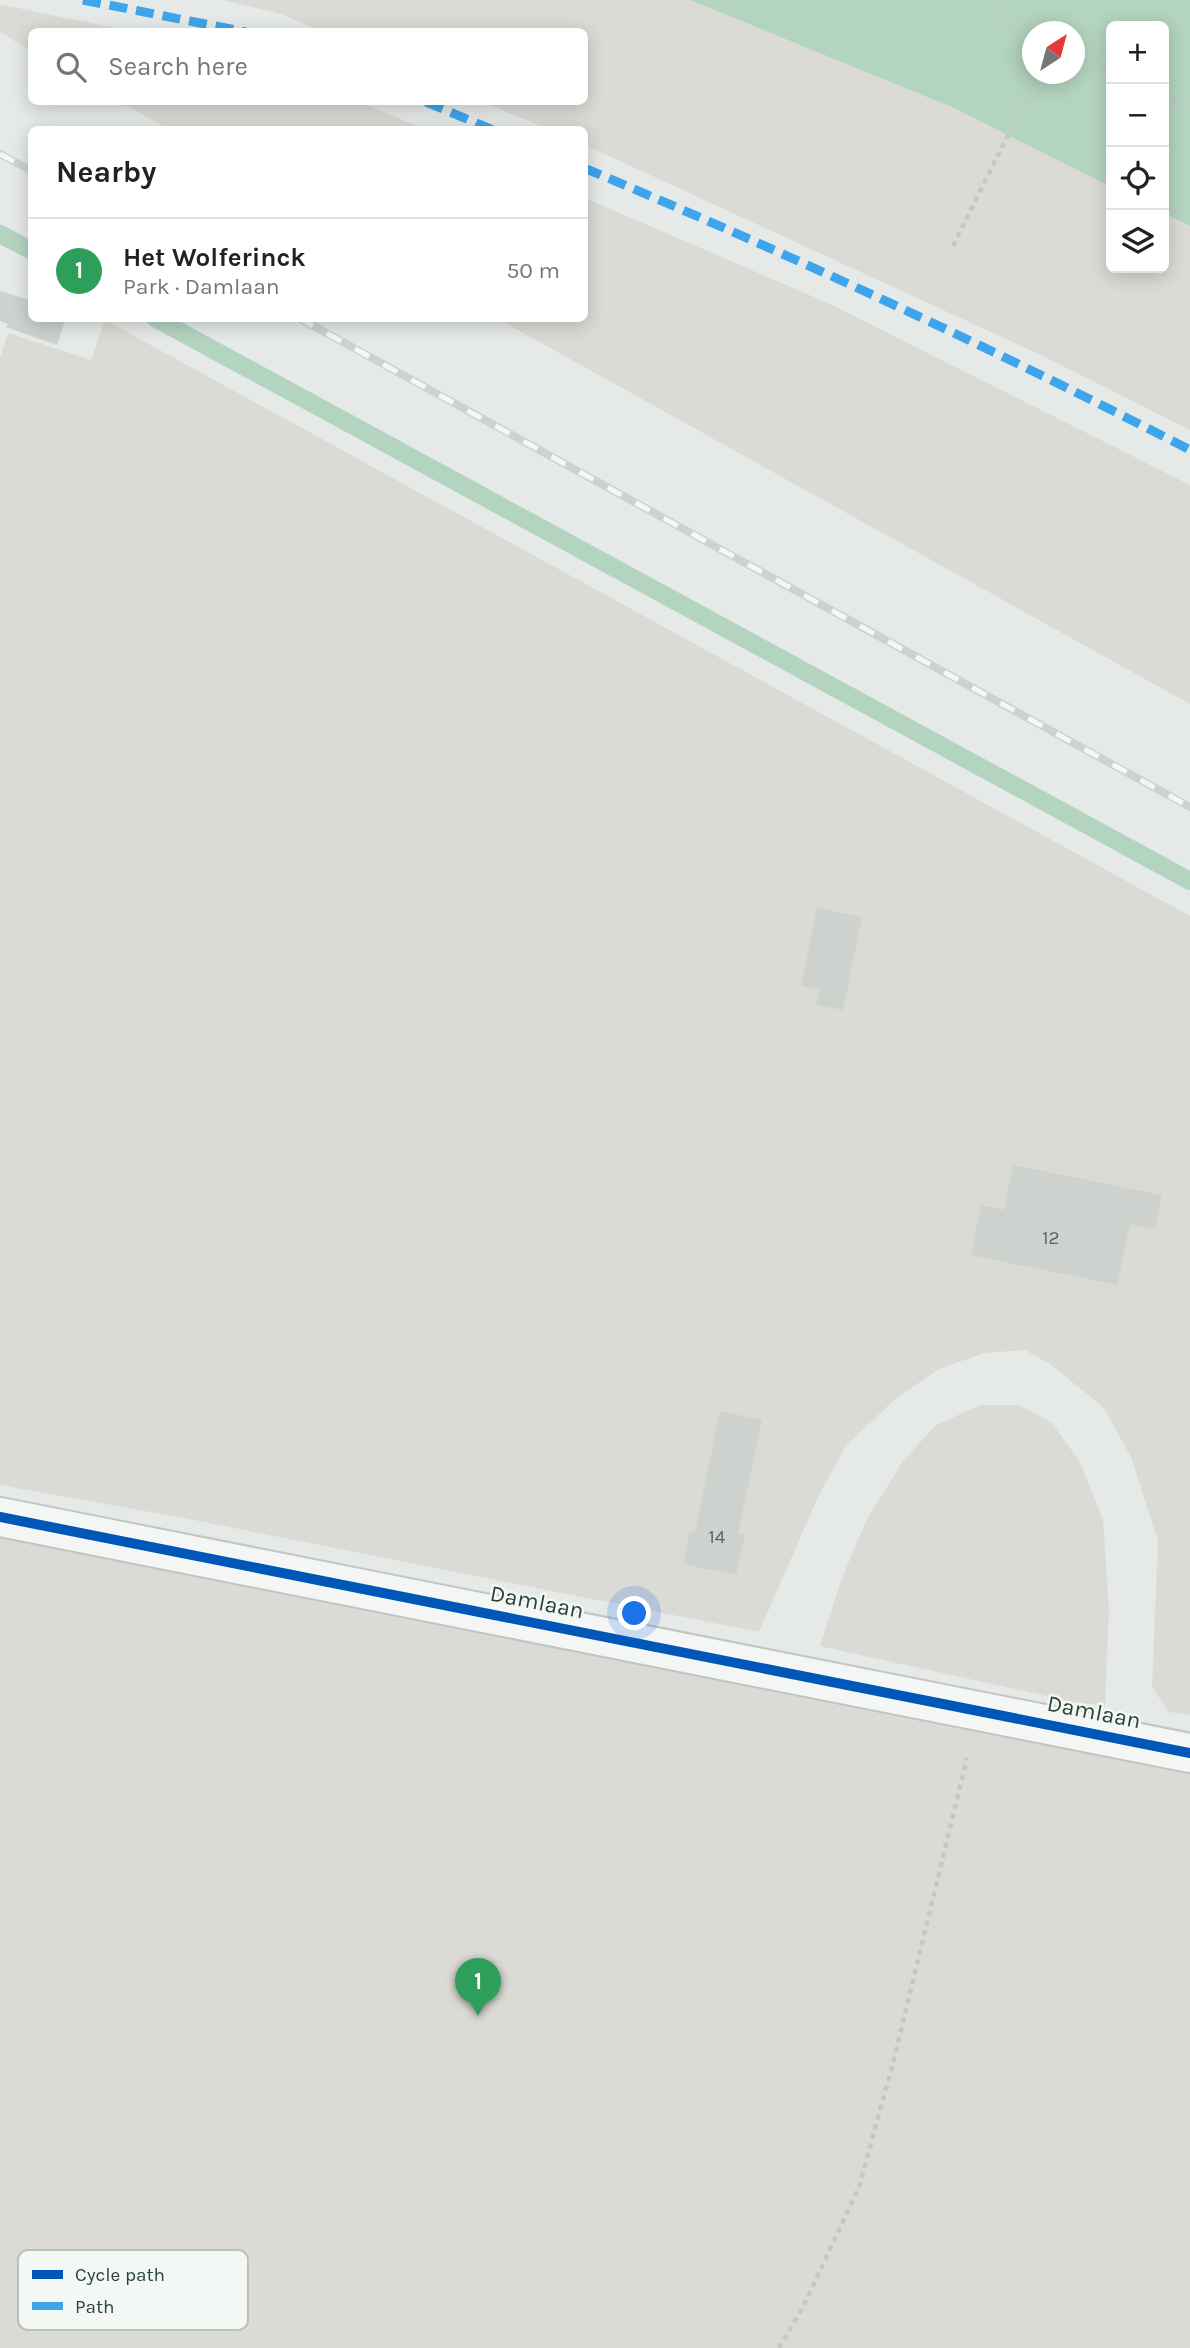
<!DOCTYPE html>
<html lang="en">
<head>
<meta charset="utf-8">
<style>
  body { margin:0; font-family:Karla,sans-serif; background:#f2f2f2; color:#222 }
  .controls { position:absolute; right:21px; top:21px; display:grid; overflow:hidden; border-radius:10px; box-shadow:0 4px 18px #0003 }
  .controls button { width:63px; height:63px; display:grid; place-items:center; padding:0; border:0; border-bottom:2px solid #e0e0e0; background:#fff; color:#222; font:35px sans-serif }
  .compass { position:absolute; left:1022px; top:21px; width:63px; height:63px; border-radius:50%; background:#fff; box-shadow:0 4px 18px #0003; rotate:36deg }
  .you { position:absolute; left:635px; top:1614px; width:24px; height:24px; margin:-18px; border:5px solid #fff; border-radius:50%; background:#1a73e8; box-shadow:0 0 0 10px #1a73e833 }
  .badge { display:grid; place-items:center; width:46px; height:46px; border-radius:50%; background:#1a73e8; color:#fff; font-size:23px; font-weight:700 }
  .pin { position:absolute; translate:-50% -58px; filter:drop-shadow(0 2px 4px #0008) }
  .pin::after { content:''; position:absolute; top:37px; width:24px; height:21px; background:inherit; clip-path:polygon(0 0,100% 0,50% 100%) }
  .list { margin:0; padding:0; list-style:none }
  h2 { display:flex; justify-content:space-between; align-items:center; height:91px; margin:0; padding:0 28px; font-size:30px }
  h2 small { font-size:23px; font-weight:400; color:#767676 }
  .list li { display:grid; grid-template-columns:46px 1fr auto; gap:21px; align-items:center; box-sizing:border-box; height:105px; padding:0 28px; border-top:2px solid #e0e0e0 }
  .list b { display:block; font-size:26px; white-space:nowrap }
  .list p { margin:0; font-size:23px; white-space:nowrap; color:#767676 }
  .list em { font-size:23px; font-style:normal; color:#767676 }
  .icon { flex:none; width:38px; height:38px; fill:none; stroke:currentColor; stroke-width:2; stroke-linecap:round; stroke-linejoin:round }
  .map { position:relative; flex:none; width:1190px; height:2348px; overflow:hidden }
  .search { position:absolute; background:#fff; box-shadow:0 4px 18px #0003; left:28px; top:28px; width:560px; height:77px; display:flex; align-items:center; gap:18px; box-sizing:border-box; padding:0 24px; border-radius:10px; color:#767676; font-size:26px }
  .panel { position:absolute; background:#fff; box-shadow:0 4px 18px #0003; left:28px; top:126px; width:560px; height:196px; border-radius:10px }
  .map>svg:first-child { display:block }
</style>
</head>
<body>
<div class="map">
<svg width="1190" height="2348" viewBox="0 0 1190 2348">
  <rect width="100%" height="100%" fill="#e5e9e7"/>
  <g fill="#dcdad4">
    <path d="M223,0H690L954,108L1111,187V268H1164V213L1190,226V430L1045,357L585,145L584,130L548,129L483,102H584V32L321,31L281,14Z"/>
    <path d="M0,5L13,7L129,31L32,32L31,51L0,32Z"/>
    <path d="M120,102H360L425,129H169Z"/>
    <path d="M585,198L830,304L1190,485V704L498,319L584,318Z"/>
    <path d="M105,320L1190,916V1715L1169,1712L1152,1687L1158,1541L1131,1457L1104,1408L1050,1364L1025,1350L984,1353L939,1369L895,1399L845,1447L818,1497L759,1632L184,1518L0,1485V358L8,333L91,360Z"/>
    <path d="M981,1405H1019L1051,1422L1080,1462L1103,1519L1109,1609L1105,1705L1078,1703L820,1646L842,1578L867,1519L903,1461L936,1425Z"/>
    <path d="M0,1536L1190,1765V2348H0Z"/>
  </g>
  <path fill="#b3d4bf" fill-rule="evenodd" d="M690,0H1190V226L1164,213V26H1111V187L954,108ZM1032,32H1074V74H1032Z"/>
  <g fill="none" stroke-linecap="round" stroke-linejoin="round">
    <g stroke="#b3d4bf" stroke-width="18">
      <path d="M0,234L32,251"/>
      <path d="M155,318L1190,881"/>
    </g>
  </g>
  <g fill="#cdd2cf">
    <path d="M0,291L32,301V318H66L57,345L6,327L8,324L0,321Z"/>
    <path d="M817,908L862,917L843,1010L816,1005L820,990L801,986Z"/>
    <path d="M1013,1165L1162,1195L1155,1229L1130,1224L1117,1285L971,1255L981,1205L1004,1210Z"/>
    <path d="M720,1411L762,1420L738,1534L745,1535L736,1575L683,1564L690,1532L695,1533Z"/>
  </g>
  <g fill="none" stroke-linecap="round" stroke-linejoin="round">
    <g stroke="#c1c5c3" stroke-width="42">
      <path id="street" d="M0,1517L1190,1753"/>
    </g>
    <g stroke="#c3c8c6" stroke-width="4.5" stroke-dasharray="5 5" stroke-linecap="butt">
      <path d="M994,12L1032,32"/>
      <path d="M1074,53L1111,71"/>
      <path d="M1164,97L1190,110"/>
      <path d="M953,246L1038,74"/>
      <path d="M779,2348L804,2305L859,2187L893,2063L967,1758"/>
    </g>
    <use href="#street" stroke="#f4f6f5" stroke-width="38"/>
    <g stroke="#cdd1cf" stroke-width="8">
      <g id="rail">
        <path d="M0,154L32,171"/>
        <path d="M299,318L1190,807"/>
      </g>
    </g>
    <use href="#rail" stroke="#f3f8f5" stroke-width="5" stroke-dasharray="16" stroke-linecap="butt"/>
    <g stroke="#3ea4ec" stroke-width="9" stroke-dasharray="18 9" stroke-linecap="butt">
      <path d="M83,0L246,32"/>
      <path d="M426,102L493,130"/>
      <path d="M584,168C790,254 992,348 1190,450"/>
    </g>
    <g stroke="#f3f8f5" stroke-width="15">
      <path id="cycleway" d="M0,1517L1190,1753"/>
    </g>
    <use href="#cycleway" stroke="#0057b8" stroke-width="10"/>
  </g>
  <g text-anchor="middle" dominant-baseline="central" stroke-width="5" stroke-linejoin="round" paint-order="stroke">
    <g font-size="19" fill="#54685e">
      <text x="1051" y="1238">12</text>
      <text x="717" y="1537">14</text>
    </g>
    <g font-size="23" fill="#2a4437" stroke="#f3f8f5">
      <text transform="translate(537 1602) rotate(11)">Damlaan</text>
      <text transform="translate(1094 1712) rotate(11)">Damlaan</text>
    </g>
  </g>
  <rect x="18" y="2250" width="230" height="80" rx="10" fill="#f3f8f5" stroke="#b7c2bc" stroke-width="2"/>
  <rect x="32" y="2270" width="31" height="9" fill="#0057b8"/>
  <rect x="32" y="2302" width="31" height="8" fill="#3ea4ec"/>
  <g font-size="19" fill="#2a4437">
    <text x="75" y="2281">Cycle path</text>
    <text x="75" y="2313">Path</text>
  </g>
</svg>
<div class="controls">
<button>+</button>
<button>−</button>
<button><svg class="icon" aria-label="locate" viewBox="0 0 24 24"><circle cx="12" cy="12" r="6"/><path d="M12 2v4M12 18v4M2 12h4M18 12h4"/></svg></button>
<button><svg class="icon" aria-label="layers" viewBox="0 0 24 24"><path d="M12 4l9 5-9 5-9-5zM3 14l9 5 9-5"/></svg></button>
</div>
<svg class="compass" viewBox="-18 -18 36 36"><path d="M0-13l5 13h-10z" fill="#e53935"/><path d="M0 13l5-13h-10z" fill="#767676"/></svg>
<div class="you"></div>
<div class="pin badge" style="left:478px;top:2016px;background:#2e9e5b">1</div>
<div class="search"><svg class="icon" aria-label="search" viewBox="0 0 24 24"><circle cx="10" cy="10" r="6"/><path d="M15 15l6 6"/></svg>Search here</div>
<section class="panel">
<h2>Nearby<small></small></h2>
<ul class="list">
<li><span class="badge" style="background:#2e9e5b">1</span><div><b>Het Wolferinck</b><p>Park · Damlaan</p></div><em>50 m</em></li>
</ul>
</section>
</div>
</body>
</html>
